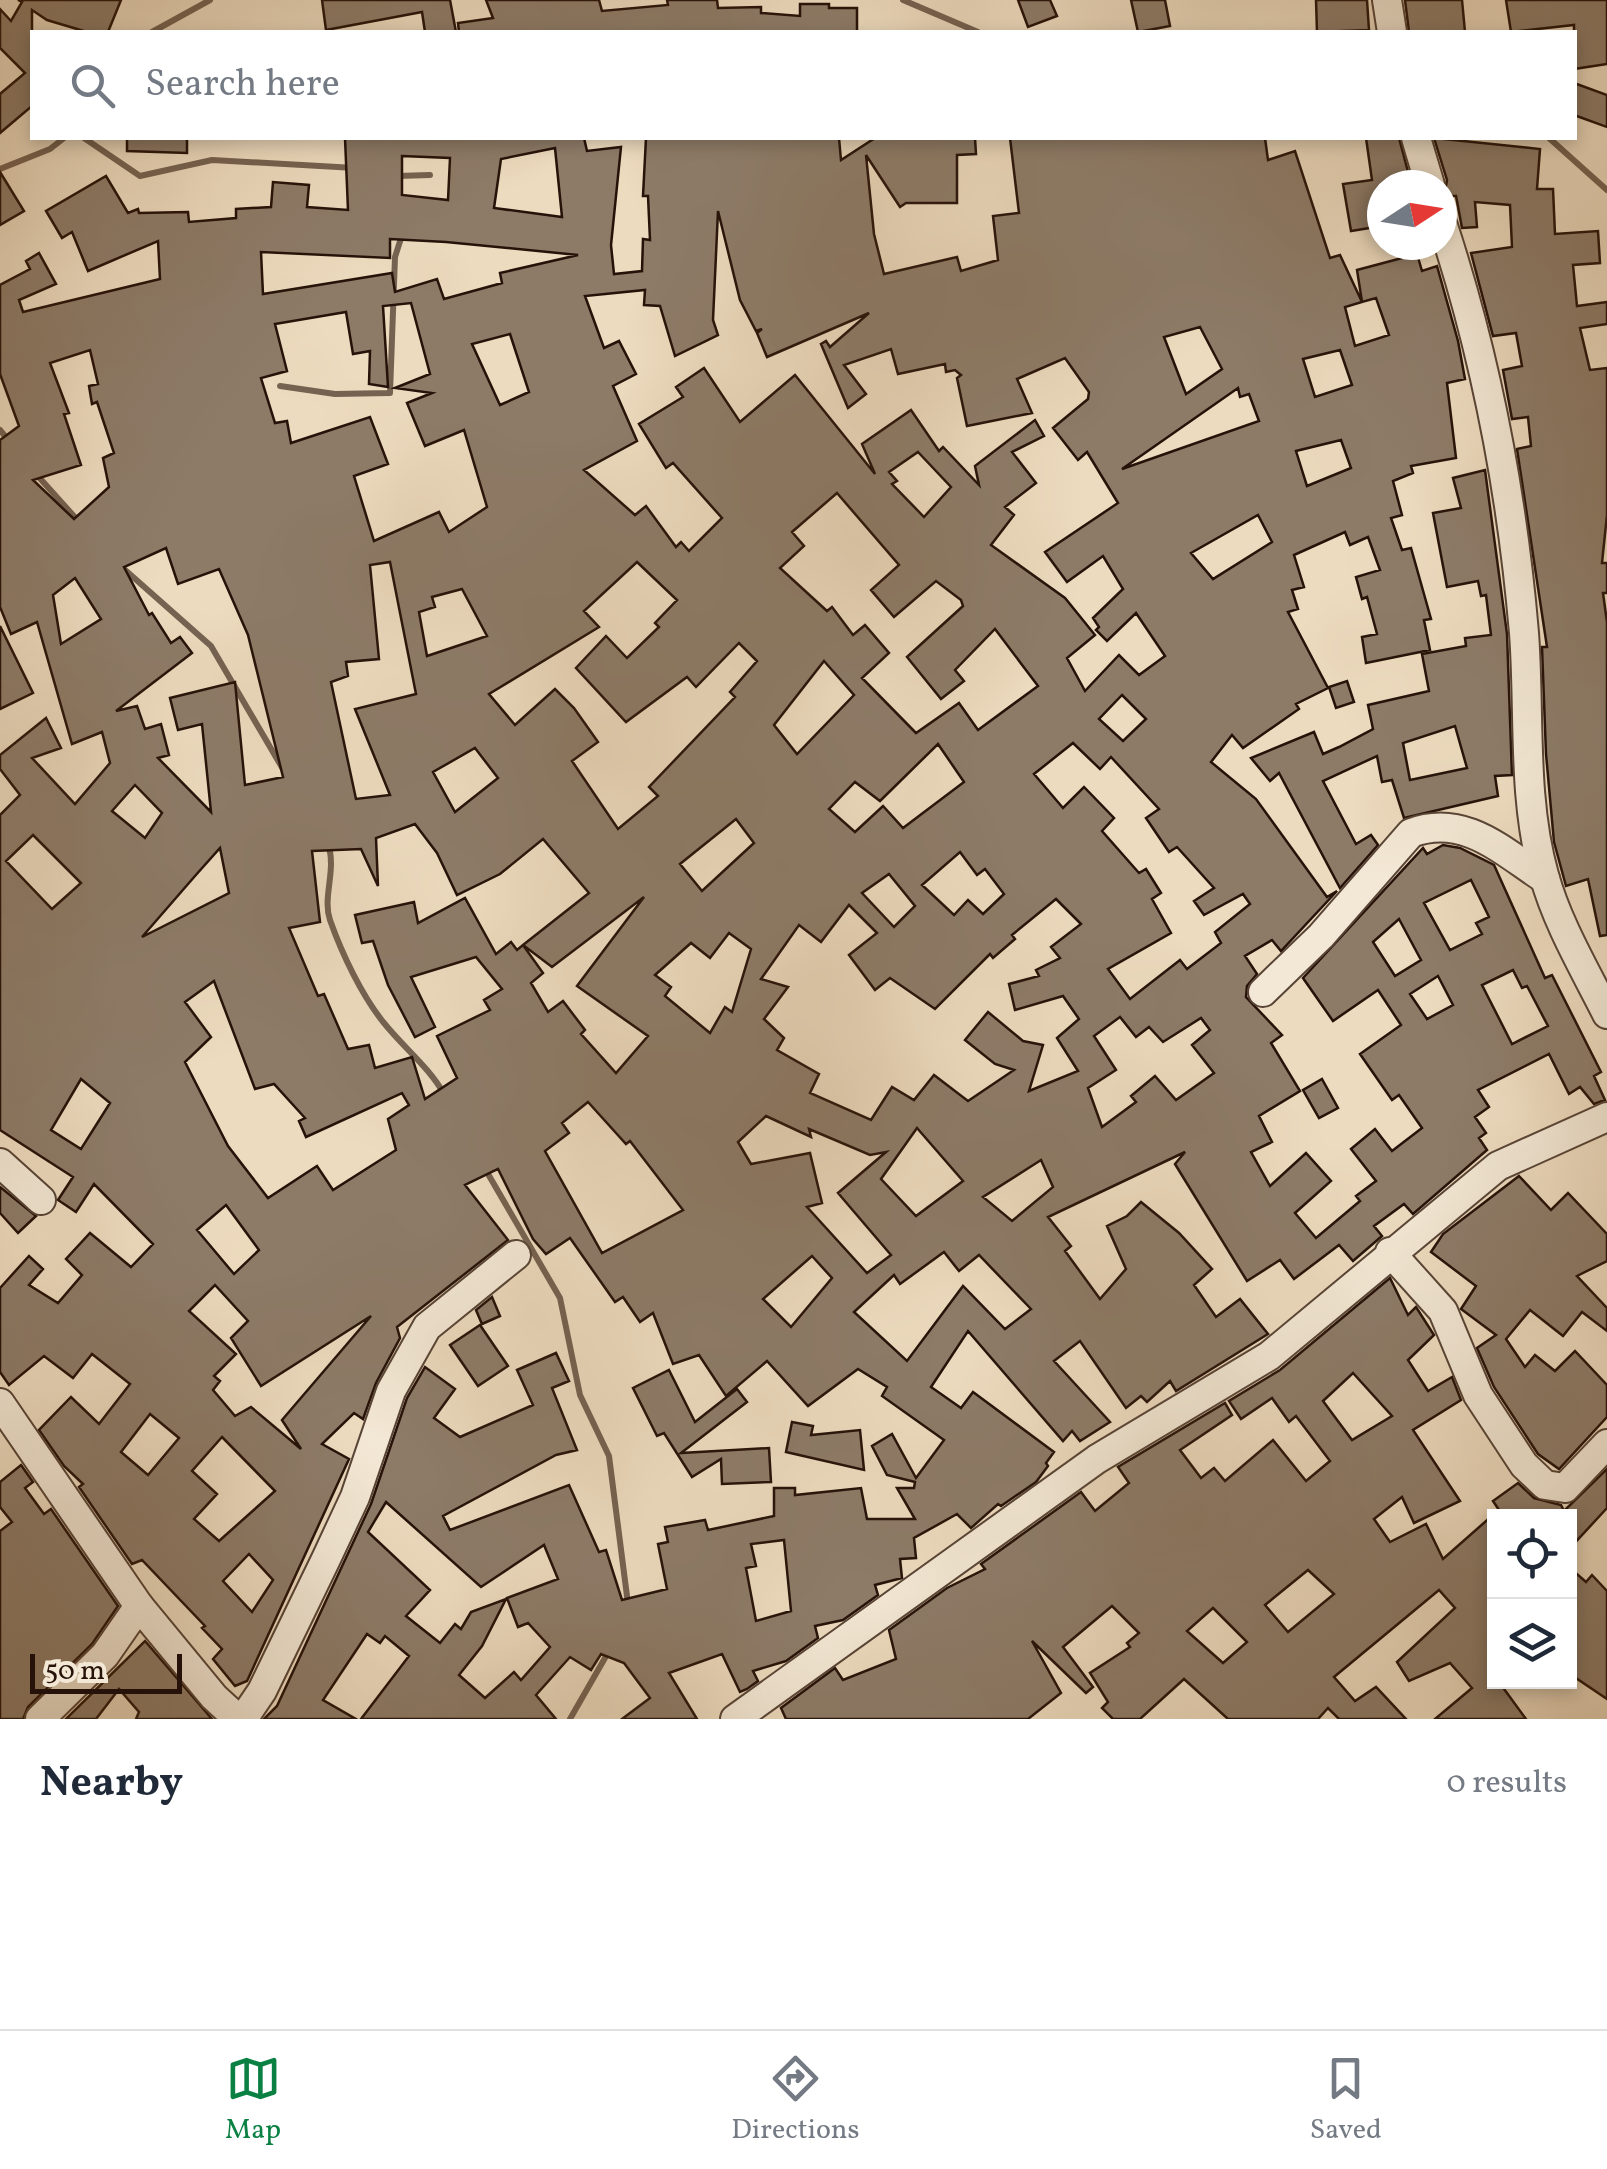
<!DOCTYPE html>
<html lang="en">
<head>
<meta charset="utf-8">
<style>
  body { margin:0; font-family:Vollkorn,serif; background:#f2f2f3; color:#1f2937 }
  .controls { position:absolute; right:30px; bottom:30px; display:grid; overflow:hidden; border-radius:0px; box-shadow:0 5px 15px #0003 }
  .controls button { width:90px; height:90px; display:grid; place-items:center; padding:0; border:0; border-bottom:2px solid #e0e1e3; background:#fff; color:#1f2937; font:50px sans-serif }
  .compass { position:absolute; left:1367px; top:170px; width:90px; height:90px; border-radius:50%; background:#fff; box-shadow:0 5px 15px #0003; rotate:78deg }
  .scale { position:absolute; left:30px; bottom:25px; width:152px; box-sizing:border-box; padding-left:10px; border:5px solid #261209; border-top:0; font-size:28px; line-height:35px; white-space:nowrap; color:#261209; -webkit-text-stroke:8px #f3e8d5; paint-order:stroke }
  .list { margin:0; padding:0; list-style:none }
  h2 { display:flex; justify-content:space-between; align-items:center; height:130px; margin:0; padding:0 40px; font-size:42px }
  h2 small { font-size:32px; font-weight:400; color:#747a83 }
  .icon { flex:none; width:55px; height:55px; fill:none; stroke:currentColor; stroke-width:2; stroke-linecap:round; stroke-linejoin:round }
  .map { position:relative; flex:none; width:1607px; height:1719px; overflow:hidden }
  .search { position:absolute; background:#fff; box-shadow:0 5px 15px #0003; left:30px; right:30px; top:30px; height:110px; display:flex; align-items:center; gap:25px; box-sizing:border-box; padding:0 35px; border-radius:0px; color:#747a83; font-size:38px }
  .sheet { height:310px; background:#fff }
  nav { display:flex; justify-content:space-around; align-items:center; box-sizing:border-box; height:140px; border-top:2px solid #e0e1e3; background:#fff; font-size:28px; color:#747a83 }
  nav a { display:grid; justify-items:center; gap:5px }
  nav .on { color:#0b8043 }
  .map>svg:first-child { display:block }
</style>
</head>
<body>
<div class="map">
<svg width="1607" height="1719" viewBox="0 0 1607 1719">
  <rect width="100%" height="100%" fill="#eddbbf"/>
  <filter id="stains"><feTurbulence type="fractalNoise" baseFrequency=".002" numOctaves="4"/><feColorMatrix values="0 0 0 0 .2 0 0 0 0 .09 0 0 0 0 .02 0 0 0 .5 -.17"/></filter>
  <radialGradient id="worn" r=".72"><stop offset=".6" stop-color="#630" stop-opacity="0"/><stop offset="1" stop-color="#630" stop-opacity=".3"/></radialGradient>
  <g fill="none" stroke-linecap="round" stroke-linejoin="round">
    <g stroke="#756251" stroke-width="6">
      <path d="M903,0L978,32"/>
      <path d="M152,32L210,0"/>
      <path d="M84,138L140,176L212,160L355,168"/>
      <path d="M1549,138L1607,190"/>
      <path d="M0,169L50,149L64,138"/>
      <path d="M397,176L430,175"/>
      <path d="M280,386L335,394L390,393L395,257L403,232"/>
      <path d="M0,430L9,441"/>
      <path d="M36,474L81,524"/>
      <path d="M124,569L211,646L287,776"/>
      <path d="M328,844C337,870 322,897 330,920C342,954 362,996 384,1023C404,1048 429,1067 444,1094"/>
      <path d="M484,1167L560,1298L580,1395L609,1456L628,1604"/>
      <path d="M570,1719L609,1651"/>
    </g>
  </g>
  <g fill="#8d7b68" stroke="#261209" stroke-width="2.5" fill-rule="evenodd">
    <path d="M18,0H121L108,32H87L47,20L32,10V106L0,133V94L25,73L0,48V9L11,21L22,2Z"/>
    <path d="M322,0H450L456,32H425L422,12L326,30Z"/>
    <path d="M486,0H599L602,11L668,5L667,0H717L718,8L761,7V13L800,16V4H829V8H857V32H459L458,23L493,18Z"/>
    <path d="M1018,0H1050L1057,16L1028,27Z"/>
    <path d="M1131,0H1165L1170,26L1138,32Z"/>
    <path d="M1316,0H1367L1369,30L1317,32Z"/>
    <path d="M1405,0H1462L1465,32H1409Z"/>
    <path d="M1506,0H1607V64L1574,69V25L1511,32Z"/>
    <path d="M1574,83L1607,95V127L1574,115Z"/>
    <path d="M127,138H187V153L127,151Z"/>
    <path d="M345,138H584L587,151L621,147L611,245L614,274L642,271L643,239L650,240L648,196H643L646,138H839L841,160L875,138H975L976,154L957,155V203H906L900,207L866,155L874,234L884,274L957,257L961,271L998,260L993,216L1019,213L1010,138H1265L1268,160L1295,151L1330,258L1340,255L1362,302L1345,307L1355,346L1389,335L1376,298L1362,302L1357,270L1417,254L1422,271L1437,266L1458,341L1465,379L1447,383L1456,458L1411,466L1413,473L1393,481L1402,515L1391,518L1402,550L1411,548L1431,619L1424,620L1430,650L1366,663L1362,637L1377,634L1367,597L1362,599L1356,577L1380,570L1368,537L1350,545L1345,532L1294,555L1304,587L1292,590L1298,609L1288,612L1328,688L1296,704L1299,709L1243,748L1232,735L1211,762L1256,799L1327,897L1337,891L1281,951L1272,940L1245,956L1257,974L1247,986L1246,997L1282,1035L1271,1043L1300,1091L1259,1116L1272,1142L1251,1152L1270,1186L1306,1153L1331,1181L1295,1213L1316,1238L1360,1201L1356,1196L1376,1181L1351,1149L1375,1129L1392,1151L1422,1128L1399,1095L1392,1100L1360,1054L1401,1025L1378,990L1333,1021L1303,978L1423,848L1427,854L1443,845L1460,848L1494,865L1545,978L1552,975L1601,1072L1594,1076L1605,1100L1594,1104L1580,1087L1569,1094L1549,1054L1478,1090L1489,1107L1475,1117L1486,1133L1479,1138L1487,1150L1413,1214L1404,1204L1374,1226L1382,1236L1353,1261L1339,1245L1294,1279L1280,1260L1247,1281L1175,1164L1185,1152L1048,1217L1071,1246L1065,1251L1100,1299L1126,1269L1107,1226L1127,1216L1141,1202L1179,1233L1212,1269L1194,1285L1216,1317L1240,1299L1268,1334L1176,1391L1170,1381L1147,1402L1141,1396L1126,1408L1080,1341L1054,1361L1110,1422L1080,1441L1072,1431L1063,1441L968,1331L931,1387L961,1408L973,1392L1054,1452L1046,1463L1048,1466L1036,1482L1001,1506L998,1504L971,1528L957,1514L914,1538L916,1558L900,1559L902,1578L875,1585L878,1595L843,1620L815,1626L818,1638L786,1661L753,1671L758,1681L747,1689L740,1692L722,1654L669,1673L697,1719H622L650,1698L624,1663L601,1654L591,1670L570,1657L536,1695L556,1719H361L409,1656L385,1636L380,1643L367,1634L323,1700L356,1719H264L277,1706L371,1504L407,1398L425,1367L455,1389L434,1418L460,1437L533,1405L517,1370L556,1353L569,1381L552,1388L577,1450L556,1455L443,1516L450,1530L569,1485L599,1552L606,1550L622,1600L667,1589L658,1544L668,1542L665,1527L705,1520L708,1530L774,1516V1488H795V1495L861,1488L867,1519H915L897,1488H914L915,1482L887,1475L872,1446L892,1434L916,1478L944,1440L882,1396L887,1387L858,1369L808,1406L767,1361L726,1396L699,1355L673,1364L653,1313L640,1322L623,1297L615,1302L570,1238L546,1254L533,1239L498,1169L465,1185L508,1240L397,1327L400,1338L376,1383L363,1419L354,1413L322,1444L349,1459L247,1681L235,1686L213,1659L222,1649L202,1628L205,1626L142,1560L132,1564L79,1487L83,1484L64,1466L39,1430L71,1397L99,1424L130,1384L92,1354L73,1378L44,1356L9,1385L0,1372V1288L29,1256L43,1269L29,1285L58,1303L82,1275L66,1259L90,1233L131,1267L153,1244L94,1184L76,1212L58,1200L73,1177L0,1130V815L20,795L0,769V755L46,718L61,748L32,758L75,804L110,763L102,732L72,744L37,622L11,634L0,607V440L19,426L0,374V285L30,269L26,261L39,253L56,284L19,300L23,312L160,279L158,241L88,271L72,232L62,238L46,211L106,176L128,213L138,209L139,213L188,212L189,222L236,218V209L271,207L273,182L309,185L307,207L348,210ZM555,148L562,217L494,208L501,159ZM402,156L450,158L448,200L402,195ZM718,211L740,300L756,331L762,329L757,333L767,357L869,313L830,347L826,341L821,344L848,408L866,394L844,365L891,349L898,374L945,364L946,372L955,370L961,375L957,378L967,426L1032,413L1017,379L1065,358L1089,392L1088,399L1053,428L1078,460L1087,452L1118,503L1045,552L1067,582L1103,556L1123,589L1093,618L1099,627L1096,630L1107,641L1136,613L1165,656L1139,675L1119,655L1085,691L1067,658L1095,635L1065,598L991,545L1014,515L1005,507L1036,483L1012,452L1044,436L1035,420L975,466L979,485L943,447L939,451L911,410L862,444L875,474L795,375L740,422L704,368L676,387L683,397L639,424L666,468L673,463L722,518L689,551L681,542L676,547L646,506L635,515L584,470L637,441L613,386L636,374L619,341L604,348L585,296L645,290L644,305L660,306L675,356L718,335L713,320ZM390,239L446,242L578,255L500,273L502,283L444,299L437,279L395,292L392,273L263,294L261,252L390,258ZM411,303L430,374L395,388L432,393L407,403L425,446L464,430L487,507L449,532L439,512L374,541L354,476L388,464L370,417L291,443L287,421L275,423L261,378L287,371L275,324L346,312L353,354L370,351L369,384L388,387L383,306ZM1200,327L1222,369L1186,394L1164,337ZM510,334L529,392L500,405L472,344ZM90,350L98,384L89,386L92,404L97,402L114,453L103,458L109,487L74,519L33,480L81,465L64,414L69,413L50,363ZM1340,350L1352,385L1315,397L1303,359ZM1238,388L1240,397L1249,394L1259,421L1122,469ZM1341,440L1351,468L1307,486L1296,451ZM918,452L951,487L924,517L892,484L897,481L889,472ZM837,493L899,565L871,590L894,617L936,581L961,600L963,606L907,657L941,699L964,681L955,670L995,629L1038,686L978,730L959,703L916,733L862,678L889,653L865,625L853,635L832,607L827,611L780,568L804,546L792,532ZM1258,515L1272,542L1213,579L1191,553ZM166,548L178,584L219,569L248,635L283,777L245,785L235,682L170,698L178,730L202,724L211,812L158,758L169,755L161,724L145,729L137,706L116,711L192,653L180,637L171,643L152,613L149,615L124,567ZM390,562L416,694L355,709L390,795L356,799L331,682L348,676L346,662L379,659L370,565ZM637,562L677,600L655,623L659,627L627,658L606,636L576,668L626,722L687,677L696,687L739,643L757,661L730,692L735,697L649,787L658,796L618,829L572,761L598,742L574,708L555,689L515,725L489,694L599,627L584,611ZM75,578L101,619L61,644L53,595ZM462,589L487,636L427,656L419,612L435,607L432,597ZM824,661L854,695L797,754L774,725ZM1122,695L1146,719L1123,741L1099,719ZM1073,743L1100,769L1111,757L1159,809L1146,818L1169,852L1177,847L1214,888L1194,901L1204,915L1243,894L1250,904L1215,932L1221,943L1187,969L1180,960L1130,999L1108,969L1171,933L1152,899L1161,893L1146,869L1139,873L1102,831L1114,818L1084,787L1063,808L1034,774ZM938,744L964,782L903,828L883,806L855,832L829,809L855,782L880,801ZM475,748L498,778L455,812L433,772ZM135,785L162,813L145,838L112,811ZM736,819L754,843L702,891L680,864ZM415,824L437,853L457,895L500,874L543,839L589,893L523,945L552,967L644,897L577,986L648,1036L616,1073L581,1034L585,1030L563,1001L548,1012L531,983L543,973L523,945L517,950L511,942L496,954L465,898L418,923L414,902L355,915L362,943L373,941L388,985L415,1037L435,1027L411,977L476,957L502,989L484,1000L490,1010L437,1036L457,1078L425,1099L412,1057L375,1068L369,1045L348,1049L324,994L318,996L289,928L320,922L312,851L361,849L378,886L376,838ZM33,835L81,883L52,909L6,861ZM220,848L229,893L142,937L195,876ZM960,852L977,875L985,869L1004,894L983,914L968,900L954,915L922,885ZM889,874L915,906L894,927L862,893ZM1471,880L1489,917L1476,923L1482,934L1450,950L1424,903ZM1056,899L1081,924L1051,947L1060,958L1036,970L1039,976L1009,984L1015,1010L1063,996L1079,1019L1057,1038L1078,1071L1029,1091L1043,1045L1023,1041L988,1012L965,1040L995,1064L1014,1070L968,1101L934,1075L914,1100L892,1087L871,1120L810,1093L819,1074L777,1050L784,1038L764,1019L788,987L761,979L799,925L821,942L849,905L877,933L849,955L875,990L890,978L935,1009L990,954L993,958L1015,939L1012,935ZM1399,919L1421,960L1395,976L1373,942ZM729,933L751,949L732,1012L725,1007L710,1033L665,996L671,987L655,975L691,943L710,958ZM1513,970L1522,988L1527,986L1548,1026L1512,1044L1482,985ZM1438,976L1453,1005L1427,1019L1410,994ZM214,981L255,1089L274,1084L305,1118L299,1121L306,1137L402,1093L409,1105L388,1119L396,1150L333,1190L317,1166L268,1198L228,1146L185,1062L211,1037L185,1002ZM1120,1017L1136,1037L1149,1027L1163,1042L1201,1018L1210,1030L1192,1045L1214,1073L1176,1100L1155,1076L1131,1096L1136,1102L1102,1127L1088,1088L1116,1070L1094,1036ZM81,1079L110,1103L81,1149L51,1130ZM588,1102L626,1144L630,1141L683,1210L602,1253L545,1151L569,1133L562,1123ZM766,1116L811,1137L809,1129L870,1155L886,1152L838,1193L891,1255L867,1273L807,1207L822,1203L810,1153L751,1164L738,1142ZM917,1128L963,1181L916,1216L881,1179ZM1041,1160L1053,1187L1012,1221L983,1197ZM226,1205L259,1250L234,1274L197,1230ZM944,1252L959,1271L979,1255L1031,1309L1005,1329L963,1286L907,1361L854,1312L894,1275L900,1284ZM812,1256L832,1278L791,1327L763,1299ZM215,1285L248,1321L231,1338L261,1386L371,1316L282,1420L301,1449L251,1407L235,1416L213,1390L220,1381L214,1376L236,1354L189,1311ZM150,1414L179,1438L148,1475L121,1452ZM222,1437L275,1491L219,1541L194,1519L217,1494L192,1471ZM386,1502L481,1587L544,1545L558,1579L507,1598L518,1627L528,1623L550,1647L521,1680L514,1672L485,1698L459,1675L482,1646L506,1599L471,1612L461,1629L455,1624L440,1643L406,1616L430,1590L368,1532ZM784,1540L791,1611L756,1621L746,1568L756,1566L751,1544ZM249,1554L273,1580L252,1612L223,1581Z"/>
    <path d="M1366,138H1399L1411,183L1382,185V226L1351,231L1343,184L1372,180Z"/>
    <path d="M1434,138L1540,149L1537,189H1553L1555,234L1598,231L1600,263L1573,265L1577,306L1607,302V324L1580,328L1590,370L1607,368V515L1602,563H1607V593H1603L1607,622V935L1600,936L1588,879L1566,886L1554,842L1546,754L1542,647H1547L1517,449L1531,446L1528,417L1512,419L1503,370L1522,366L1516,333L1493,336L1471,253L1512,247L1510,205L1475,202L1477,227L1462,228L1456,196H1444L1447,180Z"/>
    <path d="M0,172L24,211L0,225Z"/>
    <path d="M1485,470L1507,634L1512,775L1495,776L1498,796L1404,818L1392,780L1382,782L1377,756L1323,781L1356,844L1371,835L1378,845L1340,888L1279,773L1270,781L1251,758L1314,732L1323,754L1339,747L1373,729L1368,705L1429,691L1422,654L1466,646L1465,638L1491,635L1486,595L1481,596L1478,581L1447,587L1433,513L1461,508L1453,478ZM1455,726L1467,768L1410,780L1403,743Z"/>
    <path d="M0,626L33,693L0,709Z"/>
    <path d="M1347,681L1354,702L1336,708L1329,687Z"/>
    <path d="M1322,1079L1338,1108L1319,1118L1303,1090Z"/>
    <path d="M1519,1176L1551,1210L1568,1193L1607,1234V1261L1577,1276L1607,1308V1331L1582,1312L1563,1336L1530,1310L1506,1339L1525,1367L1535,1355L1555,1371L1575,1351L1607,1385V1417L1559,1469L1538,1454L1494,1387L1477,1348L1496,1335L1461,1309L1476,1286L1431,1252L1443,1234Z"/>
    <path d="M0,1187L36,1216L18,1233L0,1213Z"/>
    <path d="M1390,1278L1408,1315L1416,1307L1434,1335L1408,1360L1428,1391L1452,1377L1461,1400L1413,1430L1460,1501L1414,1523L1402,1497L1374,1519L1390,1542L1426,1524L1443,1559L1494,1514V1682H1499L1526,1719H1435L1472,1688L1450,1663L1409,1681L1397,1662L1455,1608L1439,1590L1334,1677L1355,1701L1376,1687L1406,1719H1339L1328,1708L1318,1719H1228L1184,1679L1140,1719H1113L1102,1708L1108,1702L1090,1673L1130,1647L1127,1643L1139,1633L1112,1606L1063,1647L1093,1687L1086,1693L1032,1641L1061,1693L1028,1719H786L781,1708L835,1668L843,1680L896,1659L889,1630L947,1588L985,1569L981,1564L1081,1492L1095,1511L1129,1483L1118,1467L1225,1403L1232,1415L1180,1450L1201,1478L1214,1468L1225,1481L1273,1440L1306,1481L1330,1461L1296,1416L1289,1422L1272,1398L1241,1419L1229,1401L1280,1370ZM1353,1373L1392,1416L1352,1440L1323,1401ZM1308,1570L1334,1594L1288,1632L1265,1605ZM1213,1608L1247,1642L1223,1663L1187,1631Z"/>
    <path d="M492,1297L500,1316L482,1324L476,1310Z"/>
    <path d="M480,1325L508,1366L478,1386L450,1345Z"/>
    <path d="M669,1370L695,1422L737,1389L747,1402L681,1453L769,1448L771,1482L722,1484L721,1459L692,1477L664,1433L657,1436L633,1388Z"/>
    <path d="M792,1422L813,1426L811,1435L860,1430L864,1470L786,1452Z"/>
    <path d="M21,1465L33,1482L25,1488L44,1514L51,1509L118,1606L92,1644L28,1707L23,1719H0V1531L12,1522L0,1507V1482Z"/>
    <path d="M1607,1469V1508L1570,1548V1516H1503L1493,1501L1518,1483L1534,1498L1561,1505L1564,1511Z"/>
    <path d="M1570,1568L1586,1582L1592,1575L1607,1591V1699L1570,1674Z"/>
    <path d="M145,1641L212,1719H136L139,1712L119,1689L96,1719H66Z"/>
  </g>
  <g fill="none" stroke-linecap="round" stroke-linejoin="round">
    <g stroke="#584436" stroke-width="32">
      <g id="minor">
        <path d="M1387,0L1392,32"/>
        <path d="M1416,138L1430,185"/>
        <path d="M1442,223C1486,356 1512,492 1524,633C1530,713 1522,797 1544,875C1557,923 1585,970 1607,1014"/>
        <path d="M1263,992L1321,936L1411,833C1464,813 1502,851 1545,879"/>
        <path d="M0,1163L41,1200"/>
        <path d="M1390,1252L1443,1311L1478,1395L1524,1465L1545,1485L1565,1488L1607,1444"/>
        <path d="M0,1403L139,1606L214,1697L238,1719"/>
        <path d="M40,1719L105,1655L139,1606"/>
        <path d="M243,1719L262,1691L326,1559L355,1497L391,1391L427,1327L516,1255"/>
        <path d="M735,1719L1097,1459L1269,1356L1498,1166L1607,1117"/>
      </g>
    </g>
    <use href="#minor" stroke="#f3e8d5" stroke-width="28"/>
  </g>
  <rect width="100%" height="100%" filter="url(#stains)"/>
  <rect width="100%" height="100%" fill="url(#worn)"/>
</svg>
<div class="controls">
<button><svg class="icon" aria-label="locate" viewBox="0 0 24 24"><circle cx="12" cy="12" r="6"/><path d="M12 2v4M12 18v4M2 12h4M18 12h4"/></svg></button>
<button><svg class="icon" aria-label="layers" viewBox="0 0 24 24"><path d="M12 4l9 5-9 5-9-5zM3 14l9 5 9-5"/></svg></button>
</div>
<svg class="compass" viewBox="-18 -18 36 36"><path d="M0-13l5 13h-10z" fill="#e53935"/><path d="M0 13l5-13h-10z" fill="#747a83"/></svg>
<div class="scale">50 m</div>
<div class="search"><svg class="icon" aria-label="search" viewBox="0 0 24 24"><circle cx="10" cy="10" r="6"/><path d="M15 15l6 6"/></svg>Search here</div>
</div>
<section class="sheet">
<h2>Nearby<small>0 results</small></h2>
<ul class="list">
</ul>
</section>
<nav>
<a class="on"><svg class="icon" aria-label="map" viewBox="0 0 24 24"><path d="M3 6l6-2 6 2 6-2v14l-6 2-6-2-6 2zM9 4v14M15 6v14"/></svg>Map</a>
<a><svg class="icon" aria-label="directions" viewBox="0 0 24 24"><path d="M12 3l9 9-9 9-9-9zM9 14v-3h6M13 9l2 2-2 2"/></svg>Directions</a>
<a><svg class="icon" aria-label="saved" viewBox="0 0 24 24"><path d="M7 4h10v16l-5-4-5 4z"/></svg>Saved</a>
</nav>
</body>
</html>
